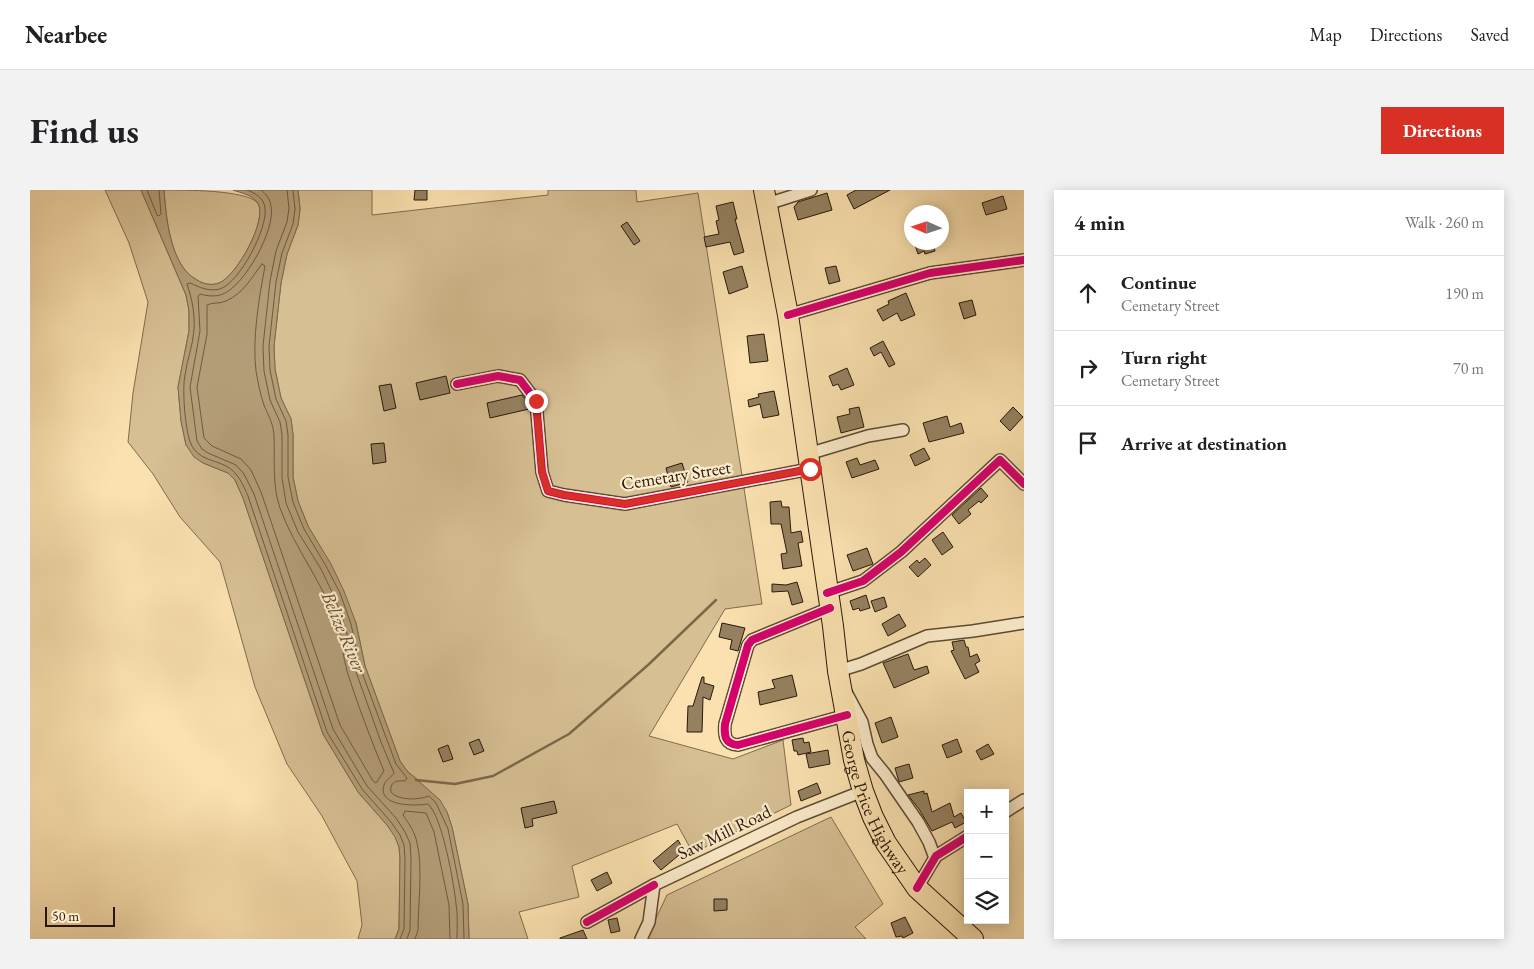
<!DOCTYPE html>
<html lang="en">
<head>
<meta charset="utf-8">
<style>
  body { margin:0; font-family:"EB Garamond",serif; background:#f2f2f2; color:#202124 }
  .controls { position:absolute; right:15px; bottom:15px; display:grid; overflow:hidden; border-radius:0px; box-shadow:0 2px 12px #0003 }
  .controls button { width:45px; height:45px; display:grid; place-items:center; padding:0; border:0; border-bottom:1px solid #e0e0e0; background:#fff; color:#202124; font:25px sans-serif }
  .compass { position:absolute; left:874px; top:15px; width:45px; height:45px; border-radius:50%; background:#fff; box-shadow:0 2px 12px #0003; rotate:273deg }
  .scale { position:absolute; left:15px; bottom:12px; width:70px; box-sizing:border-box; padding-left:5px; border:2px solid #28180a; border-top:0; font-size:14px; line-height:18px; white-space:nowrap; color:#28180a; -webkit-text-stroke:4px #fceccb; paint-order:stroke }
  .stop { position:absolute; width:15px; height:15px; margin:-11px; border:4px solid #d93025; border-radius:50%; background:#fff }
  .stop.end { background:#d93025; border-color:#fff; box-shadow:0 1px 5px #0008 }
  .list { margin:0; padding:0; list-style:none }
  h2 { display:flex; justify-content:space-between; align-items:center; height:65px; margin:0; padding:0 20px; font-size:21px }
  h2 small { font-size:16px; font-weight:400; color:#757577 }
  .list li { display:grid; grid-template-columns:32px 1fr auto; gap:15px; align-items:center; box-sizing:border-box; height:75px; padding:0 20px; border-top:1px solid #e0e0e0 }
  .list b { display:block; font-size:19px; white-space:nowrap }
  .list p { margin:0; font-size:16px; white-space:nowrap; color:#757577 }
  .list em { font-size:16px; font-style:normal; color:#757577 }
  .icon { flex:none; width:28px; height:28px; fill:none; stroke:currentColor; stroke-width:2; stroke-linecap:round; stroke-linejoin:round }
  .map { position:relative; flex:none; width:994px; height:749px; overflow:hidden; border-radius:0px }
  header { display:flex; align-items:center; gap:30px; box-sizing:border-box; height:70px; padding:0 25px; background:#fff; border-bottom:1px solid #e0e0e0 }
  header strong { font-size:24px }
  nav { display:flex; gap:28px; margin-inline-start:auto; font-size:18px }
  .intro { display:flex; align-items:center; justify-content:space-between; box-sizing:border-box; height:120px; padding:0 30px }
  h1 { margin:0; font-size:35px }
  .button { padding:12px 22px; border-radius:0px; background:#d93025; color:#fff; font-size:18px; font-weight:700 }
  main { display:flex; gap:30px; padding:0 30px }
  aside { flex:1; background:#fff; border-radius:0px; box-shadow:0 2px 12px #0003 }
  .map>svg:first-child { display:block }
</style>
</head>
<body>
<header>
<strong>Nearbee</strong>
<nav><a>Map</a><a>Directions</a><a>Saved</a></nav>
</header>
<div class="intro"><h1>Find us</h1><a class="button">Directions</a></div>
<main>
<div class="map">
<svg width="994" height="749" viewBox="0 0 994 749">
  <rect width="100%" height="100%" fill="#fae1af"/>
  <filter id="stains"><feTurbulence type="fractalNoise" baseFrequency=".004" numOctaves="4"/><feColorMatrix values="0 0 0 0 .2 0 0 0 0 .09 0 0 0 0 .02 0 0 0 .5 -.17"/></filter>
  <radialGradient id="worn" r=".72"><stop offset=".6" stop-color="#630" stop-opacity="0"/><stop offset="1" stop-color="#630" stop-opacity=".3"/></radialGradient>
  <g fill="#d6bf93" stroke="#7f6c4e">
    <path d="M75,0H111L156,105L159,121V141L148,197L151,231L156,255L173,273L198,283L205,290L213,308L293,544L328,602L357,635L366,647L369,657L370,668L369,739L365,749H328L332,735L327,691L292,626L257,574L225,497L190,372L150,327L123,284L98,252L103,203L118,112L99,53Z"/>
    <path d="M134,0C156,0 213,0 227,12C240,27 206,87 189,93C182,96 173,94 167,90C140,76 136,27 134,0Z"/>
    <path d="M268,0H342V25L518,5V0H606L607,12L668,3L732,414L695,419L619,546L703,569L753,550L761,615L663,663L647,634L542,676L549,707L489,722L498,749H439L438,714L422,637L417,622L388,590L377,581L370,571L335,476L326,433L289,355L278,336L268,311L263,287V245L261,229L251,208L245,179L244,156L251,93L257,64L268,35L270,19Z"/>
    <path d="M801,627L853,714L825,737L836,749H616L637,705Z"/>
  </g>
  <path fill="#b39d77" stroke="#7b684b" d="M111,0H134C136,27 140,76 167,90C173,94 182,96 189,93C206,87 240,27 227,12C222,5 211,3 203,0H268L270,19L268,35L257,64L251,93L244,156L245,179L251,208L261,229L263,245V287L268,311L278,336L301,374L314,401L326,433L335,476L370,571L377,581L410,610L417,622L422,637L438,714L439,749H365L369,739L370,668L369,657L365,647L357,635L328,602L293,544L213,308L205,290L198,283L173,273L164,267L156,255L151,231L148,197L159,141V121L156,105Z"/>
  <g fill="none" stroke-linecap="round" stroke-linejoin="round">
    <g stroke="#6e5a40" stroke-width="1">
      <path d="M117,0L127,25L129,26L131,24L129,0"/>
      <path d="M217,0C225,3 234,8 235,18C238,38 210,92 190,99C179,102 169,97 160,93L157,94C162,109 165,123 164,140C163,155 157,170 155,185C152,199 155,241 161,254C169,272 189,269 202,280C210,287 214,297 218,306L297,542L332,599L361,632L370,645L374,655L375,668L374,739L370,749"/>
      <path d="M231,0C236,4 240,9 241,16C246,39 215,95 193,104C186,107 177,106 170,104L168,106L170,141L160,197L167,251L172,259L178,263L206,275L214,284L224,304L303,539L337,596L366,628L375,642L380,653L381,669L380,740L377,749"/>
      <path d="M257,0L259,18L257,32L246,61L240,91L233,156L234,181L240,210L250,232L252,245V288L256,313L268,342L291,379L304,406L315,436L325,479L351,552L364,583C362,587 356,589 354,595C347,617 386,616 398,614C412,626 424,693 426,714C428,725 427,737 427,749"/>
      <path d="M263,0L265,19L263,34L252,63L246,92L239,156L240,180L246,209L256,231L258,245V287L263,312L274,339L296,376L310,403L321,434L330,477L357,550L366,574L377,588L375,591C367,590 359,592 361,602C368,611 389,610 399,606L406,613L418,639L433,714L434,749"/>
      <path d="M232,74L235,76C229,108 222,149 226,181C228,192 230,204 234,215C238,225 244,235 244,247C245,270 242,295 250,318C265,360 294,393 308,437C312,451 313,467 317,481C327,513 341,550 354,581L346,593L343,591L310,535L231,302L221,280L211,269L182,256L174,248L167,197L177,144V115C182,112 190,114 196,111C214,103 221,88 232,74Z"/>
      <path d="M385,749L388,740C388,716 393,675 387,653C385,642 379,634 373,625L375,621L396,623L404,642L419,715L420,749"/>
    </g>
    <path stroke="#7b684b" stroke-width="2.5" d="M386,590L425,594L463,586L539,544L618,475L686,410"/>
  </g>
  <g fill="#958160" stroke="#28180a">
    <path d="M385,0H397V10H384Z"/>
    <path d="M826,0H860L824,19L817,5Z"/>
    <path d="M797,3L802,20L768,30L764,17L768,12Z"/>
    <path d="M973,6L977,19L956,25L952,13Z"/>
    <path d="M703,12L707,29H705L714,62L704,65L700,52L676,57L674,47L689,44L686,31L689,30L686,16Z"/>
    <path d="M597,32L610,51L604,55L591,36Z"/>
    <path d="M884,52H903L905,61L895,64L894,61L888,64Z"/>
    <path d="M712,76L718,97L699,104L693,82Z"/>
    <path d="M806,76L810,91L799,94L795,78Z"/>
    <path d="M876,103L885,125L871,131L867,123L853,131L847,120L859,114L858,111Z"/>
    <path d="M942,110L946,125L934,129L929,113Z"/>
    <path d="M734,144L738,171L720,173L717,146Z"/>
    <path d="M853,151L865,174L859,177L851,162L844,166L840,158Z"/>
    <path d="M817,178L824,195L811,200L808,194L803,196L799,186Z"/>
    <path d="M416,186L420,203L390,210L386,193Z"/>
    <path d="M361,194L366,218L354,221L349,196Z"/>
    <path d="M744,201L749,225L733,228L730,214L719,217L718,210L729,207L728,204Z"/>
    <path d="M492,205L497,211L499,219L460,228L457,213Z"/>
    <path d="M829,217L834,237L811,243L807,227L820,224L819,219Z"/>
    <path d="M983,217L993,227L980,241L970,231Z"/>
    <path d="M917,226L920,237L931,233L934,243L899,252L893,233Z"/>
    <path d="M354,253L356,272L343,274L341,254Z"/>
    <path d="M894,258L900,269L885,276L880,265Z"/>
    <path d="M827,268L830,275L845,270L849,279L822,288L816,272Z"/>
    <path d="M652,273L658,292L641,297L636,278Z"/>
    <path d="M951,298L958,306L951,313L949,311L938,320L941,324L929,334L922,325Z"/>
    <path d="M751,311L752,317H759L761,343L771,341L773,352L768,353L772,376L753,379L751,364L757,363L751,334H741L740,312Z"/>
    <path d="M913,342L923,357L912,365L902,350Z"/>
    <path d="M837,358L843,374L823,381L817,365Z"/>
    <path d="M895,368L901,375L888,387L879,377L887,370L889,373Z"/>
    <path d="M767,392L773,412L762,415L758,401L742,402V394L756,395Z"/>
    <path d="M836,405L840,418L830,421L829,418L823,420L820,411Z"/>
    <path d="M854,407L857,417L845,422L841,411Z"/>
    <path d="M869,424L876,436L858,446L852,434Z"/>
    <path d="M692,433L715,438L708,461L700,459L702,450L689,447Z"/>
    <path d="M934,450L936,457H938L940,467L947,464L950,471L945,474L949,482L935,489L921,461L924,460L922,452Z"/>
    <path d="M878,464L884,480L897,476L899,483L864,498L853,473Z"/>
    <path d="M762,485L767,506L730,515L728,502L745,498L742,490Z"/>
    <path d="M672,487H674V493L684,496L680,510L673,507L672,542H657L658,516H663Z"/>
    <path d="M861,527L868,547L852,553L845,533Z"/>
    <path d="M773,548L774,553L779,552L781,562L768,565L767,561H764L762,550Z"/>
    <path d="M449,549L454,561L444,565L439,553Z"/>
    <path d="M927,549L932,562L917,568L912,555Z"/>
    <path d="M958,554L964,564L951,570L946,561Z"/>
    <path d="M418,555L423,569L413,572L408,559Z"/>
    <path d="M798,560L800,574L779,578L776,564Z"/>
    <path d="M879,574L883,588L869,592L865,578Z"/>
    <path d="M787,593L791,603L771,611L768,601Z"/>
    <path d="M894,601V604L897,603L902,622L920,613L924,627L931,623L936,632L925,638L922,632L902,641L889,619L878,605Z"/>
    <path d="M524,611L527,623L502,629L503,636L495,638L491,618Z"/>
    <path d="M648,650L654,661L631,680L623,671Z"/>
    <path d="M577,682L582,693L567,701L561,690Z"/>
    <path d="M684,709H697V720L684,721Z"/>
    <path d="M875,727L883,743L873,748L872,746L866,747L861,733Z"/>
    <path d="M587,728L590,741L581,743L578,730Z"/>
    <path d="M553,740L557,749H530V748Z"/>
  </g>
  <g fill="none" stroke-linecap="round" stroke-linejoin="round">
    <g stroke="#5c4a33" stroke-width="14">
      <g id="street">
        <path d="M737,14L781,0"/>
        <path d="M758,125L900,83L994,70"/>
        <path d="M427,194L468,186L490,190L506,211L512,282L518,301L534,305L595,314L780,279"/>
        <path d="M778,264L838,246L873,240"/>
        <path d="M797,403L833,391L871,362L970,270L994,294"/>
        <path d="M800,418L722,450L718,455L695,534C694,546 695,554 708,555L817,525"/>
        <path d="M808,481L831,474L897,446L943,441L994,433"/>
        <path d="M816,502L832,532L837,554L842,568L855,584L888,632L899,652L905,668"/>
        <path d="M975,622L994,610"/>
        <path d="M887,698L906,666L938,646"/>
        <path d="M557,732L624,695"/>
        <path d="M611,749L619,732L624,695L767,627L833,601"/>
      </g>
    </g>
    <g stroke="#28180a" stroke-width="22">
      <g id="highway">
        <path id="s1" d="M734,0L758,125L803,436L808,481L824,570L833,601L843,627L856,653L887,698L943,749"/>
      </g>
    </g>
    <use href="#street" stroke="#fceccb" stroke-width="11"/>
    <use href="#highway" stroke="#fae1af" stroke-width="20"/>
    <g stroke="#fceccb" stroke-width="11">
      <g id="cycleway">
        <path d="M758,125L900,83L994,70"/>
        <path d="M427,194L468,186L490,190L506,211L512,282L518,301L534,305L595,314L780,279"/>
        <path d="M797,403L833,391L871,362L970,270L994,294"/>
        <path d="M800,418L722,450L718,455L695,534C694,546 695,554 708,555L817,525"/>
        <path d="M887,698L906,666L938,646"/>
        <path d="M557,732L624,695"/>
      </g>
    </g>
    <use href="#cycleway" stroke="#d6006c" stroke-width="8"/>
  </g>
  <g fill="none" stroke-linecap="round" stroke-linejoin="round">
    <path stroke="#d93025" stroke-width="6" d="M506,211L512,282L518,301L534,305L595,314L780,279"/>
  </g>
  <g text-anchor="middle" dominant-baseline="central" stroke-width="4.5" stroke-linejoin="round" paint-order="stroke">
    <g font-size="18" fill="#28180a" stroke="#fceccb">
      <text transform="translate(646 285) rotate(-9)">Cemetary Street</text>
      <text stroke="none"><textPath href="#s1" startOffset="624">George Price Highway</textPath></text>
      <text transform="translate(694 642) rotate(-26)">Saw Mill Road</text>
    </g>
    <g font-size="19" font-style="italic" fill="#604d36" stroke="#fceccb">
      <text transform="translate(314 442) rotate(67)">Belize River</text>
    </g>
  </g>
  <rect width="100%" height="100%" filter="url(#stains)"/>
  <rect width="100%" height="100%" fill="url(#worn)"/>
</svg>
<div class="controls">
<button>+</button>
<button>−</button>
<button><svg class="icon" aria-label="layers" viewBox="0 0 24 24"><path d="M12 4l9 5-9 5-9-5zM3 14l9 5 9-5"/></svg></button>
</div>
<svg class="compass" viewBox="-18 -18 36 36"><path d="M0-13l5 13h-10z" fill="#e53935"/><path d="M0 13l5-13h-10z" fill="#757577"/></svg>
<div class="scale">50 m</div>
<div class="stop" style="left:780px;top:279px"></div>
<div class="stop end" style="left:506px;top:211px"></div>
</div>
<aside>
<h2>4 min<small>Walk · 260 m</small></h2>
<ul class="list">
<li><svg class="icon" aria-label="ahead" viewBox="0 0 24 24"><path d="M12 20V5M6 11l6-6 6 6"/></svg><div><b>Continue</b><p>Cemetary Street</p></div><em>190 m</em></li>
<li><svg class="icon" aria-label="right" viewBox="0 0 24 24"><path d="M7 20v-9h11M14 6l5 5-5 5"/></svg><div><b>Turn right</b><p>Cemetary Street</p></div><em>70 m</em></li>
<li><svg class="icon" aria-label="arrive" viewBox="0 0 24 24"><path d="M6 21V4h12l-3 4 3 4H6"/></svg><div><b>Arrive at destination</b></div></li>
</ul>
</aside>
</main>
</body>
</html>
